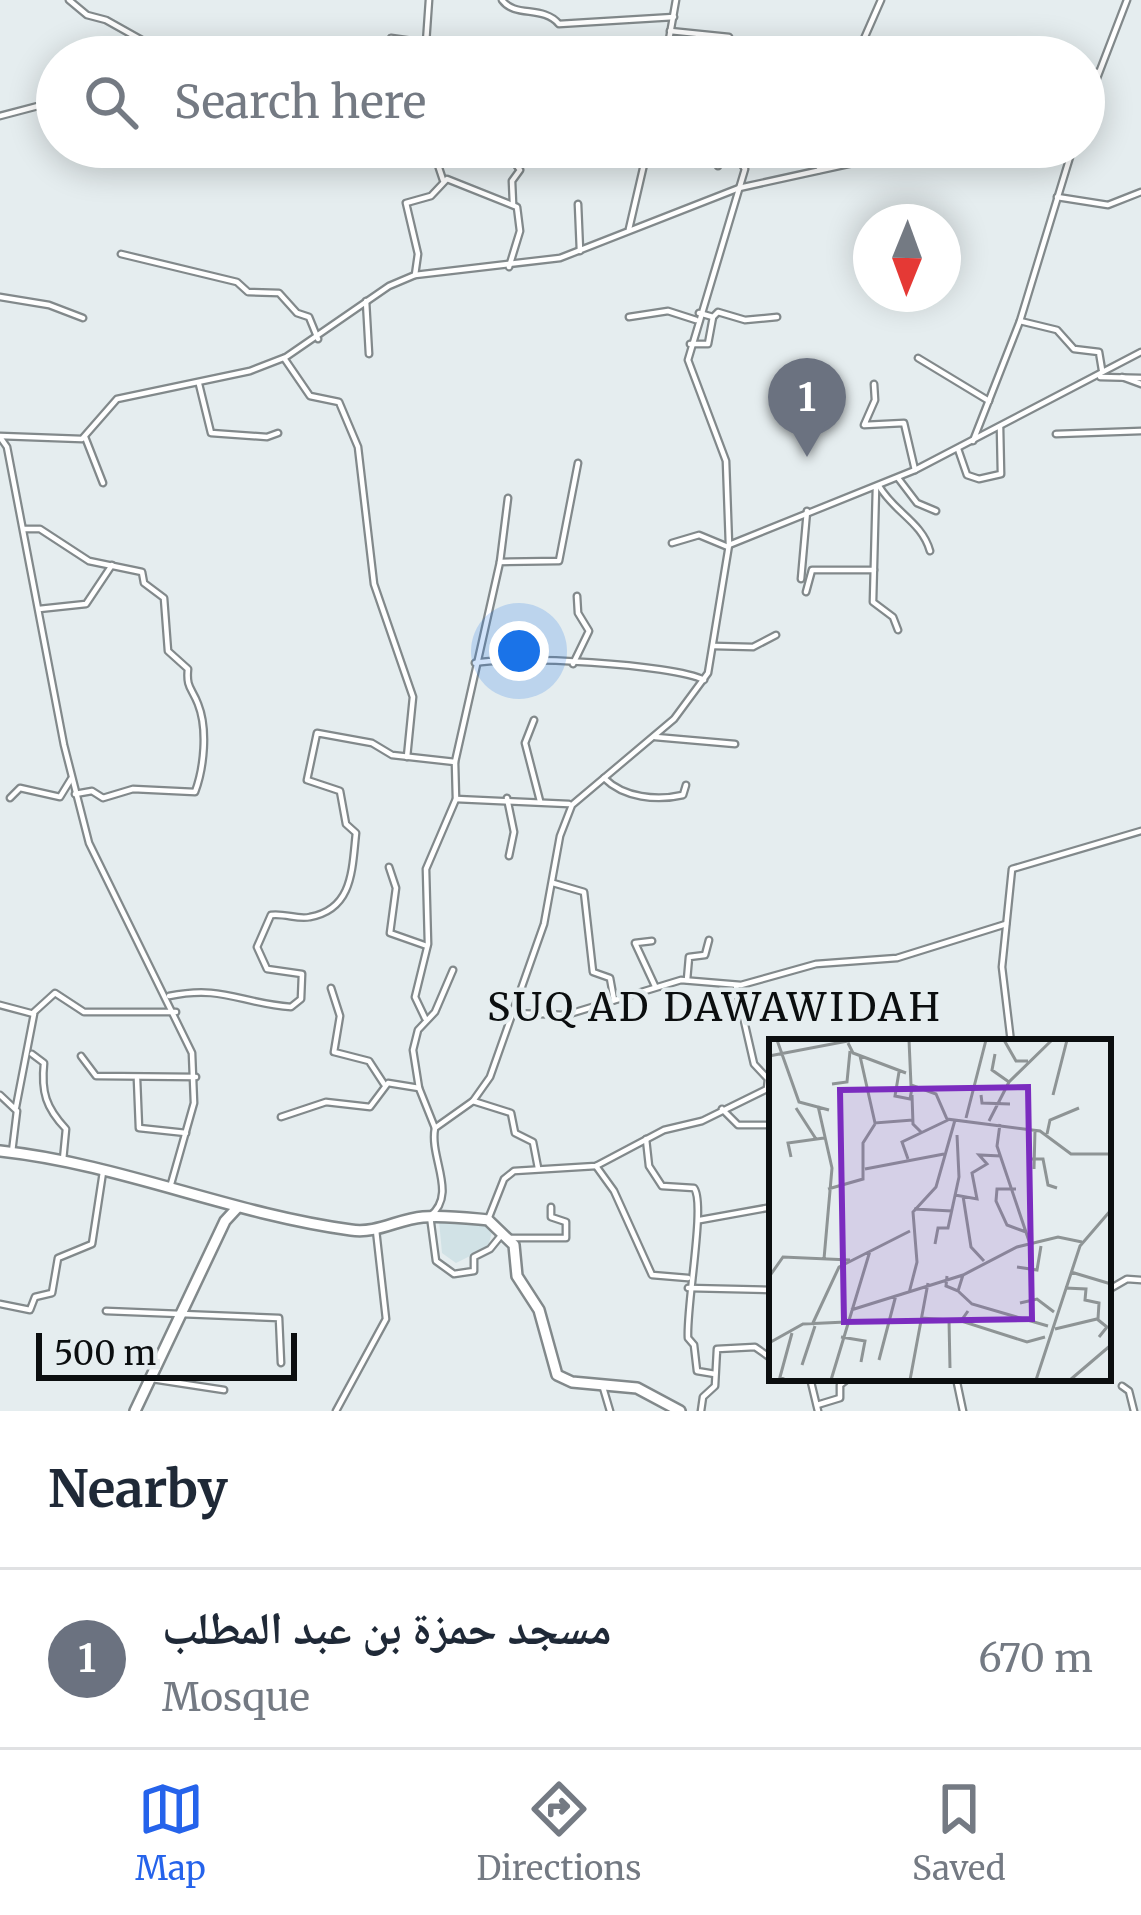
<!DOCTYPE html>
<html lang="en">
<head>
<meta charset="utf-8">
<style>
  body { margin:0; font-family:Merriweather,"Noto Naskh Arabic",serif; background:#f2f2f3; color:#1f2937 }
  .compass { position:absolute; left:853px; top:204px; width:108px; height:108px; border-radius:50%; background:#fff; box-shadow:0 6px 30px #0003; rotate:181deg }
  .scale { position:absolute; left:36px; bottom:30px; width:261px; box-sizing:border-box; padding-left:12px; border:6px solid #0b0e0f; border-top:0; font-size:33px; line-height:42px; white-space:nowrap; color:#0b0e0f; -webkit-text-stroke:9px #e5edef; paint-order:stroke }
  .you { position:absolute; left:519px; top:651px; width:42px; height:42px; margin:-30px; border:9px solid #fff; border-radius:50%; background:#1a73e8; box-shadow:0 0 0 18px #1a73e833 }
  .badge { display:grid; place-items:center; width:78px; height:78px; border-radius:50%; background:#2563eb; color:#fff; font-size:39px; font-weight:700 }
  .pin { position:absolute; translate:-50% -99px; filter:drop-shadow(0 3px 6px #0008) }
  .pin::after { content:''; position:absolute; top:63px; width:42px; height:36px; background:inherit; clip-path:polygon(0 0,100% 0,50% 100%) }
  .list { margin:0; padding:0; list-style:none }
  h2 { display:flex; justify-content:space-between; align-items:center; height:156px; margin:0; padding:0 48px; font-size:51px }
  h2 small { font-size:39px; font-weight:400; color:#747a83 }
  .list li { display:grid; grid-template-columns:78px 1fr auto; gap:36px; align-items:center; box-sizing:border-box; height:180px; padding:0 48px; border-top:3px solid #e0e1e3 }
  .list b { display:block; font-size:45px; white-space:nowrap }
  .list p { margin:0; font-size:39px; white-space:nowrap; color:#747a83 }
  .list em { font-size:39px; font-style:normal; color:#747a83 }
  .icon { flex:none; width:66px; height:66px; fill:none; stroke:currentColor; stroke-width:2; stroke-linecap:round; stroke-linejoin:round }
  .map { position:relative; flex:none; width:1141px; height:1411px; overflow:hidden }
  .search { position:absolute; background:#fff; box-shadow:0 6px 30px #0003; left:36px; right:36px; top:36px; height:132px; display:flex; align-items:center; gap:30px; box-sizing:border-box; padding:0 42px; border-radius:66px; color:#747a83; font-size:45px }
  .sheet { height:336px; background:#fff }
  nav { display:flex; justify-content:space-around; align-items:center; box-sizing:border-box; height:168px; border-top:3px solid #e0e1e3; background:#fff; font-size:33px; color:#747a83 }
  nav a { display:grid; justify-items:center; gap:6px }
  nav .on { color:#2563eb }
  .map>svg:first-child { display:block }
</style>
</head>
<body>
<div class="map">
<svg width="1141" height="1411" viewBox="0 0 1141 1411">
  <rect width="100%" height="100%" fill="#e5edef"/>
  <path fill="#d1e2e6" d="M439,1221L494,1224L488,1247L456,1263L442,1253Z"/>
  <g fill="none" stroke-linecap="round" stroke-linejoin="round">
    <g stroke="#82898b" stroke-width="9">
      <g id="street">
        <path d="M69,0L87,15L106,20L172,57"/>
        <path d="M502,0C515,18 543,5 559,24L674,17"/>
        <path d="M670,31L729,37"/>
        <path d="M384,55L391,38L426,43L429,0"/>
        <path d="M666,57L676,0"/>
        <path d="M856,57L881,0"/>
        <path d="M1084,78L1097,72"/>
        <path d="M1084,112L1127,0"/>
        <path d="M0,116L57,101"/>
        <path d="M432,147L443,180"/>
        <path d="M503,147L520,170L512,181L513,204"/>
        <path d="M819,170L827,147"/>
        <path d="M1057,197L1108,205L1141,192"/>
        <path d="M578,204L580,251"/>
        <path d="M629,229L648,147"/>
        <path d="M121,254L237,282L248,292L279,293L297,313L309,317L318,339"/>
        <path d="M415,275L418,254L406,203L431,196L447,179L517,207L520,231L509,267"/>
        <path d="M0,297L49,305L83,318"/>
        <path d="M366,301L369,354"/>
        <path d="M699,313L713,317L718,312L745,320L777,317"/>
        <path d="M629,317L668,311L696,320"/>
        <path d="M1020,321L1057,330L1074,349L1099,352L1102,370"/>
        <path d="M690,344H708L713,317"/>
        <path d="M284,358L310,396L339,402L358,447L374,584L413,697L407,757"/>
        <path d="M918,358L989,401"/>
        <path d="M1100,377L1141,378"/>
        <path d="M1122,377L1141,384"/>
        <path d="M199,384L211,433L267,437L278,433"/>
        <path d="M874,384L875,400L864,425L904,423L915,470"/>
        <path d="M1056,434L1141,431"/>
        <path d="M0,436L82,439L117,399L250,371L286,357L389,286L415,275L560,258L739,188L926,147"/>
        <path d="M0,437L7,447L64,745L89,843L192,1053L194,1103L171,1184"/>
        <path d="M85,437L103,483"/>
        <path d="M973,441L1020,321L1073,147"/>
        <path d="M958,449L967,475L979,479L1001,474L1000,427"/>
        <path d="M898,478L917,503L936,511"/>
        <path d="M879,486C894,512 922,522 930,551"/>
        <path d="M876,487L873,602L893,617L898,630"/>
        <path d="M24,529H40L89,561L142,572L144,583L164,598L168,651L188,669C186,688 192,688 198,704C208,729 204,768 195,792L133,789L103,798L92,791L75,794"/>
        <path d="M672,543L699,535L728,547"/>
        <path d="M729,545L915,470L1141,352"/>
        <path d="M500,562L508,498"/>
        <path d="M801,579L807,511"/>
        <path d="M806,592L812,570H874"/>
        <path d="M39,609L86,604L112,565"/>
        <path d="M714,646L753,647L776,635"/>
        <path d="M475,663C511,655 674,664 704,680"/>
        <path d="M573,664L589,631L578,613L577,596"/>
        <path d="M534,720L525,743L540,801"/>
        <path d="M655,737L735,744"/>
        <path d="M604,778C624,798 657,801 683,795L686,785"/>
        <path d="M10,798L20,788L60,797L71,779"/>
        <path d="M507,798L514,832L509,856"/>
        <path d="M456,799L569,804"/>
        <path d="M389,867L396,888L390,933L427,946"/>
        <path d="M553,883L584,892L593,972L610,978L614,1000"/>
        <path d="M652,941L635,943L655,986"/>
        <path d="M687,980L689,957L705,955L709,940"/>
        <path d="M331,988L340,1016L334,1052L369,1061L384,1084"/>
        <path d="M169,996C223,985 239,1003 291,1007L301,999L302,974L267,969L257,947L271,915C285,913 298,920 310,917C353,909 352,870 356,833L346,824L340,791L307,780L317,733L372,743L392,755L455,762"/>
        <path d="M0,1005L34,1014L16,1107"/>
        <path d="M33,1013L55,993L84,1012H176"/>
        <path d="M513,1013L566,1015L681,980L741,985L816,964L897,958L1006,924"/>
        <path d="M425,1018L415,997L428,944L426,869L456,799L455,762L500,562L559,561L578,463"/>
        <path d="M1011,1042L1002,967L1012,869L1141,831"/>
        <path d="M32,1054L44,1063C41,1092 46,1108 66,1129L63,1160"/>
        <path d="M81,1056L96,1076L196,1077"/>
        <path d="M137,1079L139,1128L186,1133"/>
        <path d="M0,1095L17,1111L12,1152"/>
        <path d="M473,1101L511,1113L515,1133L533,1142L538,1168"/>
        <path d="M722,1109L738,1125H772"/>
        <path d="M281,1117L326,1102L370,1107L388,1083L419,1088"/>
        <path d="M435,1128L419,1088L413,1050L418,1030L435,1012L453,970"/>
        <path d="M646,1139L649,1166L662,1186L694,1188C706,1203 686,1306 688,1338L694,1345L697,1371L715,1374"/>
        <path d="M596,1166L614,1191L652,1275L688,1278"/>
        <path d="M489,1217L504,1179L514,1171L596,1166L664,1130L702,1121L767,1089L768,1079L754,1064L736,986"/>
        <path d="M700,1220L772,1207"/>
        <path d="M503,1233L490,1249L474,1257V1271L454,1274L436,1261L430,1216C458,1194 429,1158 435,1128L473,1101L490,1077L544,924L560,836L572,805L674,719L708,673L729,545L726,461L688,360L745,169L734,152L718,158V166"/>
        <path d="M509,1238H566V1222L551,1217V1207"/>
        <path d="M688,1288L772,1290"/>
        <path d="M1108,1290L1127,1279L1141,1280"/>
        <path d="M0,1304L30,1310L35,1297L52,1293L58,1258L92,1244L103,1172"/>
        <path d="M106,1311L279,1318L281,1363"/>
        <path d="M810,1378L818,1411"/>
        <path d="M956,1378L963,1411"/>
        <path d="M152,1379L224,1390"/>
        <path d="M602,1384L610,1411"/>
        <path d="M1122,1386L1129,1391L1134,1411"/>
        <path d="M817,1405L840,1398V1385L849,1378"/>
        <path d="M336,1411L386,1319L376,1230"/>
        <path d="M701,1411L703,1397L715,1386L717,1349L755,1347L772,1359"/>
      </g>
    </g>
    <g stroke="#82898b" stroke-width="14">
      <g id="secondary">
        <path d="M0,1151C121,1164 231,1214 351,1230C377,1234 398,1219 423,1217C444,1215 467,1218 488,1220L514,1245L517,1276L539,1310L557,1375L572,1382L637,1388L680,1411"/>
        <path d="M135,1411L225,1221L237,1208"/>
      </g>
    </g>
    <use href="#street" stroke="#fff" stroke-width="4.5"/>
    <use href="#secondary" stroke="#fff" stroke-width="9"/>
  </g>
  <g text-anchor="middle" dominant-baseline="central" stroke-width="9" stroke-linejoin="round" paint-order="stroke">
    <g font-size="39" letter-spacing="3" fill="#0b0e0f" stroke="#e5edef">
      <text x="715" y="1007">SUQ AD DAWAWIDAH</text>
    </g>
  </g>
  <g transform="translate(769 1039)">
    <rect width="342" height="342" fill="#e5edef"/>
    <path fill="none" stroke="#8e9495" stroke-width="3" d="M8,1L30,63L60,71M140,1L142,46L167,55L178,80L271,92L302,115H342M235,1L247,22H259M79,4L84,14L137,34M226,15L223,31L240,43M0,17L84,1M91,17L106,84L144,81M130,33L126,57L141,60L143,49M63,45L78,43L81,12M143,56L144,85L153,94M212,56L213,64L241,65M284,56L298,1M49,67L63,129L55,220M27,69L47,100M197,79L217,1M220,82L240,43L283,1M231,85L228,107L262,208M278,95L281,81L310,69M22,118L19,104L55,99M139,120L133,103L179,81M263,120H274L279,146L288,149M96,130L175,115M265,130L266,91M59,150L94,140V104L106,85M247,150H228L227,162L238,186L257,193M186,156L208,160L203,134L218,125L210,116L232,117M194,157L202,208L215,222M145,170L183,172M166,205L169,189H179L190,138L188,96M248,228L268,231L272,207M302,233L342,245M178,237L177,247L189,252L194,236M0,238L14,218L81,221M296,249L317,250L316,261L330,264L329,280M189,252L203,265L279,287M140,254L148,223L144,173L167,148L186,81M251,264L268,260L285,273M82,271L194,236L248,208L289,198L313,203M199,272L192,282L258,303L276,298M152,279L180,281L181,329M43,286L70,228L141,192M286,290L328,280L338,288L330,298M72,298L96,302L92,323M0,304L34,285L77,283M110,321L127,256M33,326L46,287M17,341L11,338L23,294M62,341L101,212M141,341L159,244M267,341L311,207L342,171M301,341L342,306"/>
    <path fill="#7b2cbf" fill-opacity="0.15" stroke="#7b2cbf" stroke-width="6" d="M259,48L263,280L75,283L71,51Z"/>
    <rect width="342" height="342" fill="none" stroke="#0b0e0f" stroke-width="6"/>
  </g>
</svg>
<svg class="compass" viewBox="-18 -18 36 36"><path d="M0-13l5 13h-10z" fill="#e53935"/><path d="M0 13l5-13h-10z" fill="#747a83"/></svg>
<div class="scale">500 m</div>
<div class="you"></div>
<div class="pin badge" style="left:807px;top:457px;background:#6b7280">1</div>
<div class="search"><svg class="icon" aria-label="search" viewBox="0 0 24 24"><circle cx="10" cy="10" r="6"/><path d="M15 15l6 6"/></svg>Search here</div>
</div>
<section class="sheet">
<h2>Nearby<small></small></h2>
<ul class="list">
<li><span class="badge" style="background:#6b7280">1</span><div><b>مسجد حمزة بن عبد المطلب</b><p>Mosque</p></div><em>670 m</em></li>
</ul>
</section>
<nav>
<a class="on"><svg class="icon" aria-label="map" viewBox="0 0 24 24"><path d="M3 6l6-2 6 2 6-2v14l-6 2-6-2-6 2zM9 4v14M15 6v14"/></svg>Map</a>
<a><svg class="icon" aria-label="directions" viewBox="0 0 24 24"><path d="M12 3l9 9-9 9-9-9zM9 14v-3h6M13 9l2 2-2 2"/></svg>Directions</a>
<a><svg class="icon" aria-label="saved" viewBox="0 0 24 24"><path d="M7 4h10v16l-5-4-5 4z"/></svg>Saved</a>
</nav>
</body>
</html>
